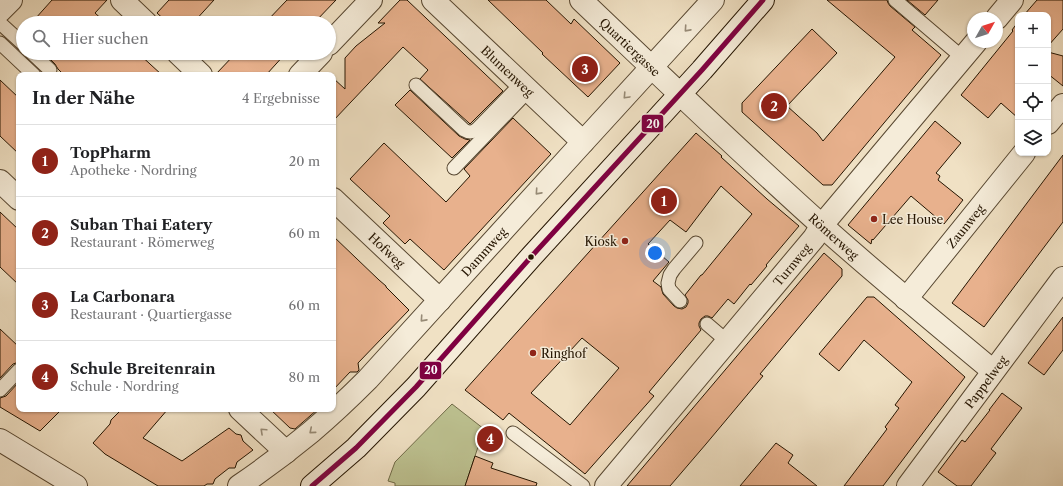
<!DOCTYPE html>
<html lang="de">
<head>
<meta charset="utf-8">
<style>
  body { margin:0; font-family:"Libre Caslon Text",serif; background:#f6f6f6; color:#202124 }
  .controls { position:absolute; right:12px; top:12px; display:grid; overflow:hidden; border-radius:8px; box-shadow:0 1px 3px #0004 }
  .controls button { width:36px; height:36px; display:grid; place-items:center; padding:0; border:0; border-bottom:1px solid #e0e0e0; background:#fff; color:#202124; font:20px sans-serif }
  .compass { position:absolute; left:967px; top:12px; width:36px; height:36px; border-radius:50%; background:#fff; box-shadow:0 1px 3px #0004; rotate:51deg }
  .you { position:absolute; left:655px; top:253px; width:14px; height:14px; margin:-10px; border:3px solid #fff; border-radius:50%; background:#1a73e8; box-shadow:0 0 0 6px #1a73e833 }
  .badge { display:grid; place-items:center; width:26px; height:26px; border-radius:50%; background:#8f2418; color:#fff; font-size:13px; font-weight:700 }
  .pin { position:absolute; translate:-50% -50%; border:2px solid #fff; box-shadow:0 1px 4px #0006 }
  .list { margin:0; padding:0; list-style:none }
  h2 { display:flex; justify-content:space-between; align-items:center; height:52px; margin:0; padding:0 16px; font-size:17px }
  h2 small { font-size:13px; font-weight:400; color:#757577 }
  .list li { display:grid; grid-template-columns:26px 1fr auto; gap:12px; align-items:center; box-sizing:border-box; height:72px; padding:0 16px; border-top:1px solid #e0e0e0 }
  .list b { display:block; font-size:15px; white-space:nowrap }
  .list p { margin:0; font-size:13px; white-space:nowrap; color:#757577 }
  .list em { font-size:13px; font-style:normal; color:#757577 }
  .icon { flex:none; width:22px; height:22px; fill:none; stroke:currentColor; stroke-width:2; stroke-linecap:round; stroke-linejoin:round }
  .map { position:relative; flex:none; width:1063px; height:486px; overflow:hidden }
  .search { position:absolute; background:#fff; box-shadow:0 1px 3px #0004; left:16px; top:16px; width:320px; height:44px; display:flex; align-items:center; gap:10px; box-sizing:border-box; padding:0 14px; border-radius:22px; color:#757577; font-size:15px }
  .panel { position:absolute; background:#fff; box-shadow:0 1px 3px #0004; left:16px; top:72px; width:320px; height:340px; border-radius:8px }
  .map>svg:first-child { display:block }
</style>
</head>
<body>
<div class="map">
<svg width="1063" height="486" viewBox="0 0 1063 486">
  <rect width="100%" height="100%" fill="#f0e1c4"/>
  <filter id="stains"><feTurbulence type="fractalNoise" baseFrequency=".005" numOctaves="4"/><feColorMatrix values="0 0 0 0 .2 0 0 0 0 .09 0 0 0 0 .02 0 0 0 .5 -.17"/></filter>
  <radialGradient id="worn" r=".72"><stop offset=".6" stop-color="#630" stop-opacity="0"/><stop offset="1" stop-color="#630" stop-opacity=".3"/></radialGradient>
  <path fill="#bdc291" stroke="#706b48" d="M452,404L484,429L465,486H395V483L388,481L395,462Z"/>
  <g fill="#e8b18d" stroke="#241400" fill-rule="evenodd">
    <path d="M52,0H107L95,13L106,23H33L36,20L35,19Z"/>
    <path d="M169,0H214L193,23H168L157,13Z"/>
    <path d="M287,0H336L314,23H265Z"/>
    <path d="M400,0H407L503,91L470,124L469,123L420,79L428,70L403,47L333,121V78L345,89V58L356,46L385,23H378Z"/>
    <path d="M488,0H546L571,24L574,19L620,63L588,97L542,54L543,53Z"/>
    <path d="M827,0H887L888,3L890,6L915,27L912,30L941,55L832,185H823L742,112V103L812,29L837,53L787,106L817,133L823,141L895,57Z"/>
    <path d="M907,0H938L925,15Z"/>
    <path d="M1037,0H1063V29L1048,46V15H1024Z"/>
    <path d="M1018,22V118L1001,103L988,118L961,95L1013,31L1012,30Z"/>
    <path d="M1048,52L1063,56V86L1048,74Z"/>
    <path d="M44,53H138L162,75H64L58,69L55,64Z"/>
    <path d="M236,53H286L266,75H215Z"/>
    <path d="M0,80L19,98V154L0,136Z"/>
    <path d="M410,90L459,136L465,139L470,140L452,158L395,105Z"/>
    <path d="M513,118L551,154L444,270L410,239L405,244L383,223L390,216L350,179L384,143L446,202L470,176L464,169Z"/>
    <path d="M935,121L961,143L936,173L940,176L938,180L963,200L944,224L911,196L873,240L872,239L871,244L848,225Z"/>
    <path d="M696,133L722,156L721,157L767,199L799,226L766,265L767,266L751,285L750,284L734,304L728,299L712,318L708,316H705L701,319L699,323V326L701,330L649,392L654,396L585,474L509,413L503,420L465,390ZM721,186L752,214L702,275H701L685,295L688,300V303L686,307L682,309L677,308L674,306L663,294L661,287L653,281L669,262L648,244L670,220L686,232ZM582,338L619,368L570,425L531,393Z"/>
    <path d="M1063,155V222L984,327L952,303Z"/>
    <path d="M0,212L19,230V285L0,267Z"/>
    <path d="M333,236L379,280L386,286V287L409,310L358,363L359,370L357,372H350L333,390Z"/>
    <path d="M824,253L842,269V276L760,374L763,376L706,444L670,486H627Z"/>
    <path d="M867,297H874L965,377L883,486H844L887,429L885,427L899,408L895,405L912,382L864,340L839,371L819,354Z"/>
    <path d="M1063,317V350L1044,375L1028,363Z"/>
    <path d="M0,329L19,347V362L13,364L0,378Z"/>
    <path d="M19,382V409H62L40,431L0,407V398L6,396Z"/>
    <path d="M1002,393L1022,408L991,449L996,453L971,486H957L938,472L962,440L965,442L990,410H989Z"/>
    <path d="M122,409H168L143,438L182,461L229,428L236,434L241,435L243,441L253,450L237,462L235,468H229L215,479L213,484H207L204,486H158L105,454L93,443L110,424L111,420Z"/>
    <path d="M270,409H318L295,429L290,428Z"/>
    <path d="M776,443L793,455L788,463L817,486H740Z"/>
    <path d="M475,456L493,463L491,468L537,483L536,486H465Z"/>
  </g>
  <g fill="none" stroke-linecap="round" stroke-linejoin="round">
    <g stroke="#574731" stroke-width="15">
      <g id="service">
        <path d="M895,0L963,58"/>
        <path d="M0,23L23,44"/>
        <path d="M0,43L34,75"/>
        <path d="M32,53L50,70"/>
        <path d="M416,85L464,130C469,133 473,133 478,128L521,84"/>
        <path d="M454,168L528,91"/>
        <path d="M680,301L669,289L668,283L670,275L674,269L696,243"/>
        <path d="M707,324L728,342"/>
        <path d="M0,390L19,370"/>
        <path d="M513,433L583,486"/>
      </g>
    </g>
    <g stroke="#574731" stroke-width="24">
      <g id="minor">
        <path d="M122,0L146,23"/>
        <path id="s1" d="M433,0L583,142"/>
        <path id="s2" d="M581,0C663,78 745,157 829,232C883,280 938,325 993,371"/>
        <path d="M0,11L11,0"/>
        <path d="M997,18L1012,0"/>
        <path d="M329,44L371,0"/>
        <path d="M178,53L201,75"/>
        <path d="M300,75L321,53"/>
        <path d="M1048,123L1063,105"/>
        <path d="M0,181L19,199"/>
        <path id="s3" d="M333,199L440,300"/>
        <path id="s4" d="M906,299L1024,153"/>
        <path d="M240,409L286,452"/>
        <path d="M0,440L76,486"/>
        <path id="s5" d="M239,486C264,469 288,451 311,432C331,415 350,397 368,379L574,152L713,0"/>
        <path id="s6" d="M606,486L814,238L822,225L976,42"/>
        <path id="s7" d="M908,486L1063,278"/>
      </g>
    </g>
    <g stroke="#241400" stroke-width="24">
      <path id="secondary" d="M312,486L356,448L416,387L531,257L702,70L763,0"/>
    </g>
    <use href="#service" stroke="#f5ecd9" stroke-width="13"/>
    <use href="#minor" stroke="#f5ecd9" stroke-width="22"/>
    <use href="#secondary" stroke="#f5ecd9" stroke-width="22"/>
    <g stroke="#f5ecd9" stroke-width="8">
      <path id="bus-1" d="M312,486L356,448L416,387L531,257L702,70L763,0"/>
    </g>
    <use href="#bus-1" stroke="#7f0041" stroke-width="5"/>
  </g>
  <defs><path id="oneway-chevron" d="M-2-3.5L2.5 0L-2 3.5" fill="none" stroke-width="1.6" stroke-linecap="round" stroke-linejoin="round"/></defs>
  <g stroke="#978b77">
    <use href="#oneway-chevron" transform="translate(687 29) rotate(132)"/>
    <use href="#oneway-chevron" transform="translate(626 96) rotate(133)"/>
    <use href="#oneway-chevron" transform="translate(538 192) rotate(132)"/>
    <use href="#oneway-chevron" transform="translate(423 319) rotate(132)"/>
    <use href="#oneway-chevron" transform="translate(263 431) rotate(-137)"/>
    <use href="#oneway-chevron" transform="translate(312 431) rotate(140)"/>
  </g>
  <g fill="#8f2418" stroke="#f5ecd9" stroke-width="1.5">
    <circle cx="874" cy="219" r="4"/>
    <circle cx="625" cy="241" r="4"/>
    <circle cx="533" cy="353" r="4"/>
  </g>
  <circle fill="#241400" stroke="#f5ecd9" stroke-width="1.5" cx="531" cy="257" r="3.5"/>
  <g text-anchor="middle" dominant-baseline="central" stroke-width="3" stroke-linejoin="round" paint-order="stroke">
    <g font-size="12" fill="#241400" stroke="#f5ecd9">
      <text stroke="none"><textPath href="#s2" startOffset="68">Quartiergasse</textPath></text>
      <text stroke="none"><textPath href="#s1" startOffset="103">Blumenweg</textPath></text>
      <text stroke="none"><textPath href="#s4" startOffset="94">Zaunweg</textPath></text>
      <text stroke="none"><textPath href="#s2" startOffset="346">Römerweg</textPath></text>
      <text stroke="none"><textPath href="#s3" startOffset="74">Hofweg</textPath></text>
      <text stroke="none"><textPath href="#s5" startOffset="340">Dammweg</textPath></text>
      <text stroke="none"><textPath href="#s6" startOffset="289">Turnweg</textPath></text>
      <text stroke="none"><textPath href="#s7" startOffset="130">Pappelweg</textPath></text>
    </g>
    <g font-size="12" fill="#241400" stroke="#f5ecd9" text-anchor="start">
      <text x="882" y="219">Lee House</text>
      <text x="617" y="241" text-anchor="end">Kiosk</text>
      <text x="541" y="353">Ringhof</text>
    </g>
  </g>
  <g stroke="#f5ecd9" stroke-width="1.5">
    <rect x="641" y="114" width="23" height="19" rx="4" fill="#7f0041"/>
    <rect x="419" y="361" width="23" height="19" rx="4" fill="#7f0041"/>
  </g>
  <g font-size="11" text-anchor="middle" font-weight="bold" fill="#fff">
    <text x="653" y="128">20</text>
    <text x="431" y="374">20</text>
  </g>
  <rect width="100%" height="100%" filter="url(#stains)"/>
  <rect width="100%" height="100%" fill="url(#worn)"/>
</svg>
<div class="controls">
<button>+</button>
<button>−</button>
<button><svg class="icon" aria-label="locate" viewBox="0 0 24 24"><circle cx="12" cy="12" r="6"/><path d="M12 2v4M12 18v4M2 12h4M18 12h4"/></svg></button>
<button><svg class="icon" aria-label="layers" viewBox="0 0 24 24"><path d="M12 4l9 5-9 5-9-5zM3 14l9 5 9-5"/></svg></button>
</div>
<svg class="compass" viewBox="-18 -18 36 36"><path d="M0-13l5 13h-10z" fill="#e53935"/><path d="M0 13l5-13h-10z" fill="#757577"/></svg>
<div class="you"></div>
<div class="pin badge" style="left:664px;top:201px">1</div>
<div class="pin badge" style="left:774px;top:106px">2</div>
<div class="pin badge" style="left:585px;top:69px">3</div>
<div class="pin badge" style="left:490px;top:439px">4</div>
<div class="search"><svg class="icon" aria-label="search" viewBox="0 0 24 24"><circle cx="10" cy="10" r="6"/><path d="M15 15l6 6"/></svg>Hier suchen</div>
<section class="panel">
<h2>In der Nähe<small>4 Ergebnisse</small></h2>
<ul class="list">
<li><span class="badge">1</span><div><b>TopPharm</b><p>Apotheke · Nordring</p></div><em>20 m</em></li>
<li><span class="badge">2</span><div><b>Suban Thai Eatery</b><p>Restaurant · Römerweg</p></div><em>60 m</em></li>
<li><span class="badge">3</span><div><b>La Carbonara</b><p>Restaurant · Quartiergasse</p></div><em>60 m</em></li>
<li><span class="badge">4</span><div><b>Schule Breitenrain</b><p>Schule · Nordring</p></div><em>80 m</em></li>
</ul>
</section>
</div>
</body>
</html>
